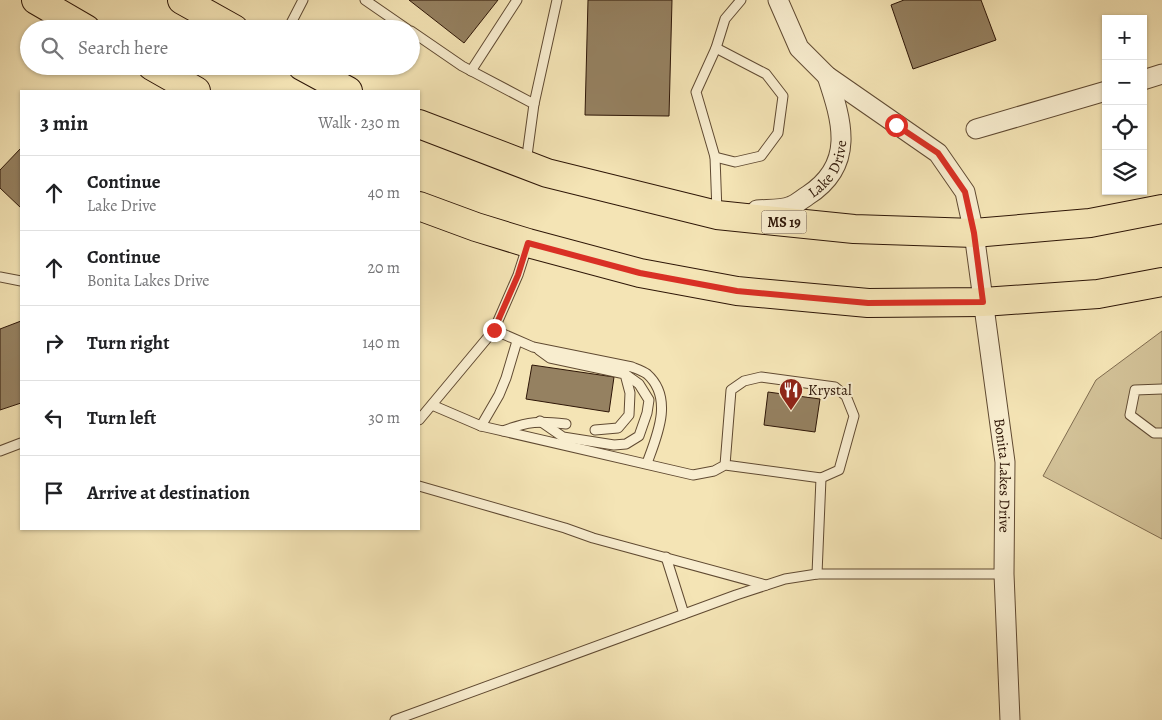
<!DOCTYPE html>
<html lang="en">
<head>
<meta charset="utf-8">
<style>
  body { margin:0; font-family:Alegreya,serif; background:#f2f2f2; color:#202124 }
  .controls { position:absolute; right:15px; top:15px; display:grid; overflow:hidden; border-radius:0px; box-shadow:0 1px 4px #0004 }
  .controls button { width:45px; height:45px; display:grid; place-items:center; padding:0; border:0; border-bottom:1px solid #e0e0e0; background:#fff; color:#202124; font:25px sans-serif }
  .stop { position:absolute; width:15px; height:15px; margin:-11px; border:4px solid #d93025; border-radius:50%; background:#fff }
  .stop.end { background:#d93025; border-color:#fff; box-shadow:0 1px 5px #0008 }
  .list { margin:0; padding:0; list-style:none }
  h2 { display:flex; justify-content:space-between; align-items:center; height:65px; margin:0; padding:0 20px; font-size:21px }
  h2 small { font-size:16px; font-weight:400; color:#757577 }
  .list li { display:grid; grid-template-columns:32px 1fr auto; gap:15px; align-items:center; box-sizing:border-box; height:75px; padding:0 20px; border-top:1px solid #e0e0e0 }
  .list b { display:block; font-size:19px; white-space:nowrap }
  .list p { margin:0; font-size:16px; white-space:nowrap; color:#757577 }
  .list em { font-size:16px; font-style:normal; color:#757577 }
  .icon { flex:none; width:28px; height:28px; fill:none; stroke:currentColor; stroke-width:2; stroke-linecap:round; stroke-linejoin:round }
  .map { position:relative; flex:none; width:1162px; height:720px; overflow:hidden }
  .search { position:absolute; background:#fff; box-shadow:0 1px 4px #0004; left:20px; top:20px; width:400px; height:55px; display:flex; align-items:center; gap:12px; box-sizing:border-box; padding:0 18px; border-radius:28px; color:#757577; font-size:19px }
  .panel { position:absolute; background:#fff; box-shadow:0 1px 4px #0004; left:20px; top:90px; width:400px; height:440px; border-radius:0px }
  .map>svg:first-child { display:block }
</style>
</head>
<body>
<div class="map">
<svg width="1162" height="720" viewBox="0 0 1162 720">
  <rect width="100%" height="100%" fill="#f4e4b5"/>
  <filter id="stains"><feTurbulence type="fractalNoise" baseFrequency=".004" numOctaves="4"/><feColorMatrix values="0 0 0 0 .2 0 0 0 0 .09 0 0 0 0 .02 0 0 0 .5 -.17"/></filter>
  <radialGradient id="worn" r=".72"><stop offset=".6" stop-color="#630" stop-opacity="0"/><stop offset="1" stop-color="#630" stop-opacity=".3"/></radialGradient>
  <path fill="#d2c197" stroke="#806c4f" d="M1162,331V539L1043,476L1096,380Z"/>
  <g fill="#958161" stroke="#2e1607">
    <path d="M409,0H498L464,43Z"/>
    <path d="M588,0H672L669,116L585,115Z"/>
    <path d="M904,0H981L996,40L913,69L891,5Z"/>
    <path d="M21,148V208L0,188V170Z"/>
    <path d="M21,321V403L0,410V329Z"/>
    <path d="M532,365L614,377L609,412L526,399Z"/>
    <path d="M768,392L820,399L815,432L764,425Z"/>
  </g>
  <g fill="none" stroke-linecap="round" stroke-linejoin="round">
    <g stroke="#604a32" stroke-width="11">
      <g id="service">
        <path d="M365,0L407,29"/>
        <path d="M288,29L303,0"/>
        <path d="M411,31L462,66L534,104L526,163"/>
        <path d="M471,71L517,0"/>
        <path d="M534,104L557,0"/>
        <path d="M715,157L735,162L761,156L778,133L783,96L766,74L716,48"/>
        <path d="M717,212L715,157L696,92L716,48L725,19L741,0"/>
        <path d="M0,277L21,281"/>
        <path d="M494,330L533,347L632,367C637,369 643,371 647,374C674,398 657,436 647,463"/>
        <path d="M539,350L550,358L625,374L630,393L629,415L618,428L595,430"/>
        <path d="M1162,389L1135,390L1130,415L1154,433H1162"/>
        <path d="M432,405L481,426L693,475L714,471L725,465L821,478L839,470L854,416L846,396L835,387L761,377L744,381L731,390L725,465"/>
        <path d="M419,420L494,330L518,275L527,247"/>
        <path d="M540,421L563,437L614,445L626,444L639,436L647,413L649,400L639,384L625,374"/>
        <path d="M481,426L499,395L506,378L517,341"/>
        <path d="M503,431C529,421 539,421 566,424"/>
        <path d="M0,451L21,443"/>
        <path d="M419,486L565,528L593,538L766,585"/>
        <path d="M666,557L684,614"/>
        <path d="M817,574L821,478"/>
        <path d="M395,720L736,595L785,579L817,574H1004"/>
      </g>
    </g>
    <g stroke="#604a32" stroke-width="21">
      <g id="minor">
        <path id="s1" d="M778,0L799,48L827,76L938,153L965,192L974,233L1005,462L1004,574L1010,720"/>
        <path d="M1143,80L1162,74"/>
        <path d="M976,129L1106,91"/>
        <path id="s2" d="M757,210C767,209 782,210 791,206C797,204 802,199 807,196C856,165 842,121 827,76"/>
      </g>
    </g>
    <g stroke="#2e1607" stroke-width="30">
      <g id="primary">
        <path d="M36,0L86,29"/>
        <path d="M182,0L234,29"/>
        <path d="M152,66L196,91"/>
        <path d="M302,66L348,91"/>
        <path d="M419,124L547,173L717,215L854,229L974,233L1090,223L1162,209"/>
        <path d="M419,206L476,227L528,243L640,273L737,291L868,303L983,302L1098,294L1162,282"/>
      </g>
    </g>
    <use href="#service" stroke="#f8edcf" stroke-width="9"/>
    <use href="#minor" stroke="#f8edcf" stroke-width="19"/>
    <use href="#primary" stroke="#f4e4b5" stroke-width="28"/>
  </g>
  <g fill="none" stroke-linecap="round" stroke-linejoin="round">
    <path stroke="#d93025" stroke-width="6" d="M494,330L518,275L528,243L640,273L737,291L868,303L983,302L974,233L965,192L938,153L896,125"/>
  </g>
  <defs>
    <g id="restaurant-pin" transform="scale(1.25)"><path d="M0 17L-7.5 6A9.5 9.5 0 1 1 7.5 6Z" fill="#8f2418" stroke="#f8edcf"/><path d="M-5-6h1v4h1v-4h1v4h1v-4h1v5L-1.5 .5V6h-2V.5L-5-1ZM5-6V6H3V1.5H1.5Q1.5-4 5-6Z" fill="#fff"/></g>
  </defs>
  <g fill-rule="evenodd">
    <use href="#restaurant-pin" x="791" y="390"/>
  </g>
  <g text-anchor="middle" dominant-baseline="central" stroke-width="4" stroke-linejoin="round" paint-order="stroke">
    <rect fill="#f8edcf" stroke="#6b5643" stroke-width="1" x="761.5" y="210.5" width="45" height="23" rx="4"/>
    <g font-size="14" font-weight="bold" fill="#2e1607">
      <text x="784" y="222">MS 19</text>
    </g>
    <g font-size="15" fill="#2e1607" stroke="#f8edcf">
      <text stroke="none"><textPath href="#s2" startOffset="89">Lake Drive</textPath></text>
      <text stroke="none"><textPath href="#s1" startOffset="561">Bonita Lakes Drive</textPath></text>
    </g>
    <g font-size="15" fill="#2e1607" stroke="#f8edcf" text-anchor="start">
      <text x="808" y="390">Krystal</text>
    </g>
  </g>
  <rect width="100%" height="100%" filter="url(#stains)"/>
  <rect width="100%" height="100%" fill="url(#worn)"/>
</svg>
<div class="controls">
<button>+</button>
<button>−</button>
<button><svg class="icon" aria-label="locate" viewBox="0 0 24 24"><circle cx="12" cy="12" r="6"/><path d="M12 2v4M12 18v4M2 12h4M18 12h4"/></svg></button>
<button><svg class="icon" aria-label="layers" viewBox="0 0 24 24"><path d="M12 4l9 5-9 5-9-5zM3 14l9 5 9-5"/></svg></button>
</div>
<div class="stop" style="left:896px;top:125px"></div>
<div class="stop end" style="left:494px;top:330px"></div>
<div class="search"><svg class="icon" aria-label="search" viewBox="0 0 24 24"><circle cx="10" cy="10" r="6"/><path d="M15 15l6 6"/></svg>Search here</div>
<section class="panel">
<h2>3 min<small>Walk · 230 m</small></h2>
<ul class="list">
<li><svg class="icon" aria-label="ahead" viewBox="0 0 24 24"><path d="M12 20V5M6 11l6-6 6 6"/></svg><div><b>Continue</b><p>Lake Drive</p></div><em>40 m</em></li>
<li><svg class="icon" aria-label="ahead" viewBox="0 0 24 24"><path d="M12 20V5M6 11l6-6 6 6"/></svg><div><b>Continue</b><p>Bonita Lakes Drive</p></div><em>20 m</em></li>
<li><svg class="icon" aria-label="right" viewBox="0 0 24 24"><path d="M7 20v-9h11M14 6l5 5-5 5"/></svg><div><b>Turn right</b></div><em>140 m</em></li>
<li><svg class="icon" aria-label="left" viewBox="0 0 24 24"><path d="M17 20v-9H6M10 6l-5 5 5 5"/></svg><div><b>Turn left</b></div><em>30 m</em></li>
<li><svg class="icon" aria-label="arrive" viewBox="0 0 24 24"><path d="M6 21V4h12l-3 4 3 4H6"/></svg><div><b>Arrive at destination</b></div></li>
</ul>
</section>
</div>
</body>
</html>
